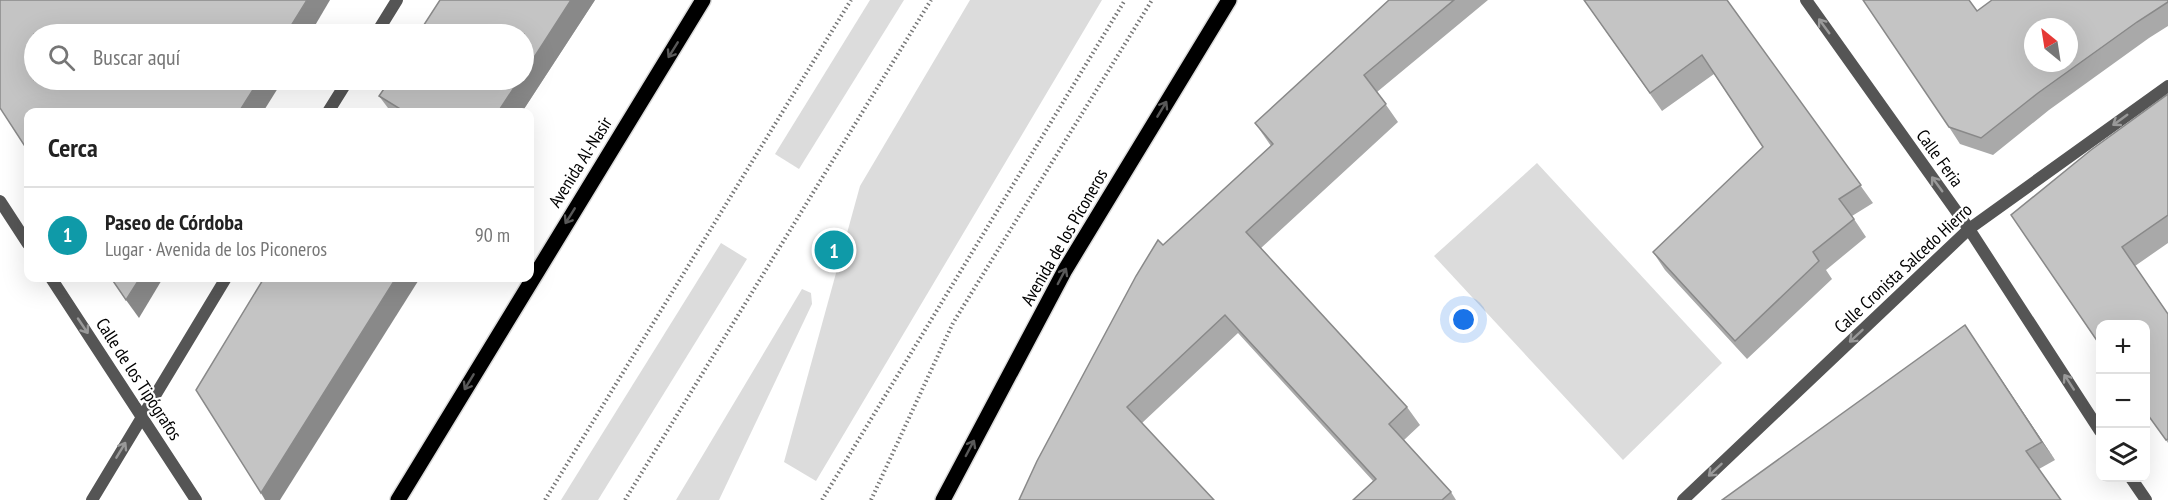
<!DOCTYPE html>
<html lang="es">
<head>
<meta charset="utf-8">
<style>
  body { margin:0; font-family:"PT Sans Narrow",sans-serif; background:#f6f6f6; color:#222 }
  .controls { position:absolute; right:18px; bottom:18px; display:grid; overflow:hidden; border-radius:12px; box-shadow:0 6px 24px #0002 }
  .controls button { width:54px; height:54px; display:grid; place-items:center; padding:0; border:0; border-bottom:2px solid #e0e0e0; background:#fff; color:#222; font:30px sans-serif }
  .compass { position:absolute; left:2024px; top:18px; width:54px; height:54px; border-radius:50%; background:#fff; box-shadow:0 6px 24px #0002; rotate:330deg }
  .you { position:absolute; left:1464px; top:320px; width:21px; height:21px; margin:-15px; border:4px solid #fff; border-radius:50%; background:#1a73e8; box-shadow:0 0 0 9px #1a73e833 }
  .badge { display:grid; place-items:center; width:39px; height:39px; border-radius:50%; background:#0b8043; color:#fff; font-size:20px; font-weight:700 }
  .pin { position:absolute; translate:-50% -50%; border:3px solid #fff; box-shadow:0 2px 6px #0006 }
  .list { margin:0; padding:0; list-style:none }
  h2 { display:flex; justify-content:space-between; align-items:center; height:78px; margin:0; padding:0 24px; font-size:26px }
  h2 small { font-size:20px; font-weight:400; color:#767676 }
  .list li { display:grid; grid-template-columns:39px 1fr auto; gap:18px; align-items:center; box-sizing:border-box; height:96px; padding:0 24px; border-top:2px solid #e0e0e0 }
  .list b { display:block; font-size:22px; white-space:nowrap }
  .list p { margin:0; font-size:20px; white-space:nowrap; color:#767676 }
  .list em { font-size:20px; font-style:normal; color:#767676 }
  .icon { flex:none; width:33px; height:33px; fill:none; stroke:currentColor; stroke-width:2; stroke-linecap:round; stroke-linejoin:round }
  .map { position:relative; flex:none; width:2168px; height:500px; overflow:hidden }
  .search { position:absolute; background:#fff; box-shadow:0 6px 24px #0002; left:24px; top:24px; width:510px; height:66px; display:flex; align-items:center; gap:15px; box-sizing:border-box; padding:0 21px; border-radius:33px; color:#767676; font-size:22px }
  .panel { position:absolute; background:#fff; box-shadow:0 6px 24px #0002; left:24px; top:108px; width:510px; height:174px; border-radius:12px }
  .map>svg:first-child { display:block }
</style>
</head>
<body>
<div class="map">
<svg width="2168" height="500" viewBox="0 0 2168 500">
  <rect width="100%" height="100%" fill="#fff"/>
  <g fill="#dcdcdc">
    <path d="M870,0H904L799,169L775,154Z"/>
    <path d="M970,0H1102L816,481L784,462L860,186Z"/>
    <path d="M1537,163L1722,363L1623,460L1434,256Z"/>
    <path d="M721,243L747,259L598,500H561Z"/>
    <path d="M802,289L811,293L812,304L719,500H676Z"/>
  </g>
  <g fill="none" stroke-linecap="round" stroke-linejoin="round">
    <g stroke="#dbdbdb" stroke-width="18">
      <g id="primary">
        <path d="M398,500L703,0"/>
        <path d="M943,500L1065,270L1229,0"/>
      </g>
    </g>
    <g stroke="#777" stroke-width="4" stroke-dasharray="1.5 3" stroke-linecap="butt">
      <path d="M545,500L851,0"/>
      <path d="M625,500L931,0"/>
      <path d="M822,500L1125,0"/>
      <path d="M871,500L953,323L1152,0"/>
    </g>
    <g stroke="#555" stroke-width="12">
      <path d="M1806,0L1969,229L2100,431"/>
      <path d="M376,34L397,0"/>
      <path d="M328,112L348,80"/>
      <path d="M2131,478L2146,500"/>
      <path d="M92,500L226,278"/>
      <path d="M1683,500L1969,229L2168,86"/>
    </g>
    <g stroke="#555" stroke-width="12">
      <path d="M0,201L28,244"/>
      <path d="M51,278L196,500"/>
    </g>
    <use href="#primary" stroke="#000" stroke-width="15"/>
  </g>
  <g fill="#a9a9a9">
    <path d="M595,0L522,112H391L379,96Z"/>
    <path d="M1389,0H1488L1377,92L1398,122L1261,248L1407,407L1420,425L1404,440L1451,492L1456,500H1353L1373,481L1238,333L1142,423L1019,500L1163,245L1271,146L1255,123Z"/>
    <path d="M1584,0H1727L1873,203L1852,216L1866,237L1826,270L1832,279L1747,359L1665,270L1653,252L1763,147L1714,74L1662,111Z"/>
    <path d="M2168,0V26L2149,38L2049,110L1993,155L1960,144L1949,127Z"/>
    <path d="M2168,94V243L2135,266L2168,314V443L2011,215Z"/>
    <path d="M1977,343L2055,460L2039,469L1722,500Z"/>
  </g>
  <g fill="#898989">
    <path d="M307,0H330L310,34H286Z"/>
    <path d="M571,0H595L522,112H498L519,80H524V73Z"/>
    <path d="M259,80H283L263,112H239Z"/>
    <path d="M140,278H163L139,318L126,300Z"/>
    <path d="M396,278H420L280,500H265L261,493Z"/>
    <path d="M1965,325L2055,460L2042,442Z"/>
  </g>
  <g fill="#c4c4c4" stroke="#898989" stroke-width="1.5" fill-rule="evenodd">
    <path d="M0,0H307L286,34H34V80H259L239,112H28V151L0,108Z"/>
    <path d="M440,0H571L524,73V34H418Z"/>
    <path d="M1389,0H1454L1364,75L1386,104L1246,232L1407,407L1389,424L1451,492L1442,500H1353L1376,479L1225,315L1127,407L1214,500H1019L1037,461L1136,276L1158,240L1163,245L1273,144L1255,123Z"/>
    <path d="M1584,0H1727L1861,185L1839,199L1854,219L1813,252L1819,261L1735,341L1653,252L1763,147L1702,55L1650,93Z"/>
    <path d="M1863,0H1969L1977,11L1992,0H2168V2L2137,22L2038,93L1981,138L1949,127ZM2033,27H2069V63H2033Z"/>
    <path d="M390,80H519L498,112H405L379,96Z"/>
    <path d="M2168,94V215L2122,247L2168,314V439L2166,440L2145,411V324H2100V345L2011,215L2091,150Z"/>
    <path d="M111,278H140L126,300Z"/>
    <path d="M264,278H396L261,493L196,390Z"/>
    <path d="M1965,325L2042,442L2026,451L2061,500H1722Z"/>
  </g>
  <defs><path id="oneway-shaft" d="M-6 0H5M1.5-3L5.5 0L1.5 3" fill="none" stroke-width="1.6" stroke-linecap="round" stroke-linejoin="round" transform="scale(1.5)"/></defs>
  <g stroke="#999">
    <use href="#oneway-shaft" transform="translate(1824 26) rotate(-126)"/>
    <use href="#oneway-shaft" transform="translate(2120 120) rotate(144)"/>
    <use href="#oneway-shaft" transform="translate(1937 184) rotate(-126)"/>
    <use href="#oneway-shaft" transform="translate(83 326) rotate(56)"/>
    <use href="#oneway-shaft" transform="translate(1856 336) rotate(137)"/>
    <use href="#oneway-shaft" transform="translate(2069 382) rotate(-123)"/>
    <use href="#oneway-shaft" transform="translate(121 450) rotate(-59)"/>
    <use href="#oneway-shaft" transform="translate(1715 470) rotate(137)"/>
  </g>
  <g stroke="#595959">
    <use href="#oneway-shaft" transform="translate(673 50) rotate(122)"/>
    <use href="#oneway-shaft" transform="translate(1162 109) rotate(-59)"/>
    <use href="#oneway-shaft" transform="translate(570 216) rotate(122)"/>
    <use href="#oneway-shaft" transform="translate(1062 276) rotate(-62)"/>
    <use href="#oneway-shaft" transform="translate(469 382) rotate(121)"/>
    <use href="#oneway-shaft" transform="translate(970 448) rotate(-62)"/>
  </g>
  <g text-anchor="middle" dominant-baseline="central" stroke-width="4.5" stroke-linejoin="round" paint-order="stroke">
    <g font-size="18" fill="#000" stroke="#fff">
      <text transform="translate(1940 158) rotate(54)">Calle Feria</text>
      <text transform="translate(580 162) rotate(-58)">Avenida Al-Nasir</text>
      <text transform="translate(1064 237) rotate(-60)">Avenida de los Piconeros</text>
      <text transform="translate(1903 268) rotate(-43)">Calle Cronista Salcedo Hierro</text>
      <text transform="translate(139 379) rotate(57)">Calle de los Tipógrafos</text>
    </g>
  </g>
</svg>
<div class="controls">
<button>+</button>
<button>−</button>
<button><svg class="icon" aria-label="layers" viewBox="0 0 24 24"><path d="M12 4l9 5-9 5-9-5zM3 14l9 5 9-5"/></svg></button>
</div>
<svg class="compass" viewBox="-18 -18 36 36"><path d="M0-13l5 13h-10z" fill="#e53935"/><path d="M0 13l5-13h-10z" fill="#767676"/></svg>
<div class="you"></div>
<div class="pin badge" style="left:834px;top:250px;background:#0f9aa8">1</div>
<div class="search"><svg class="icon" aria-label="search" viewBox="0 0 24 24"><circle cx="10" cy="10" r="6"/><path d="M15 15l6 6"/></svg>Buscar aquí</div>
<section class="panel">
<h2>Cerca<small></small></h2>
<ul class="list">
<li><span class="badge" style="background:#0f9aa8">1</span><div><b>Paseo de Córdoba</b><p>Lugar · Avenida de los Piconeros</p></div><em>90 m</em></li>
</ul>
</section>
</div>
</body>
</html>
